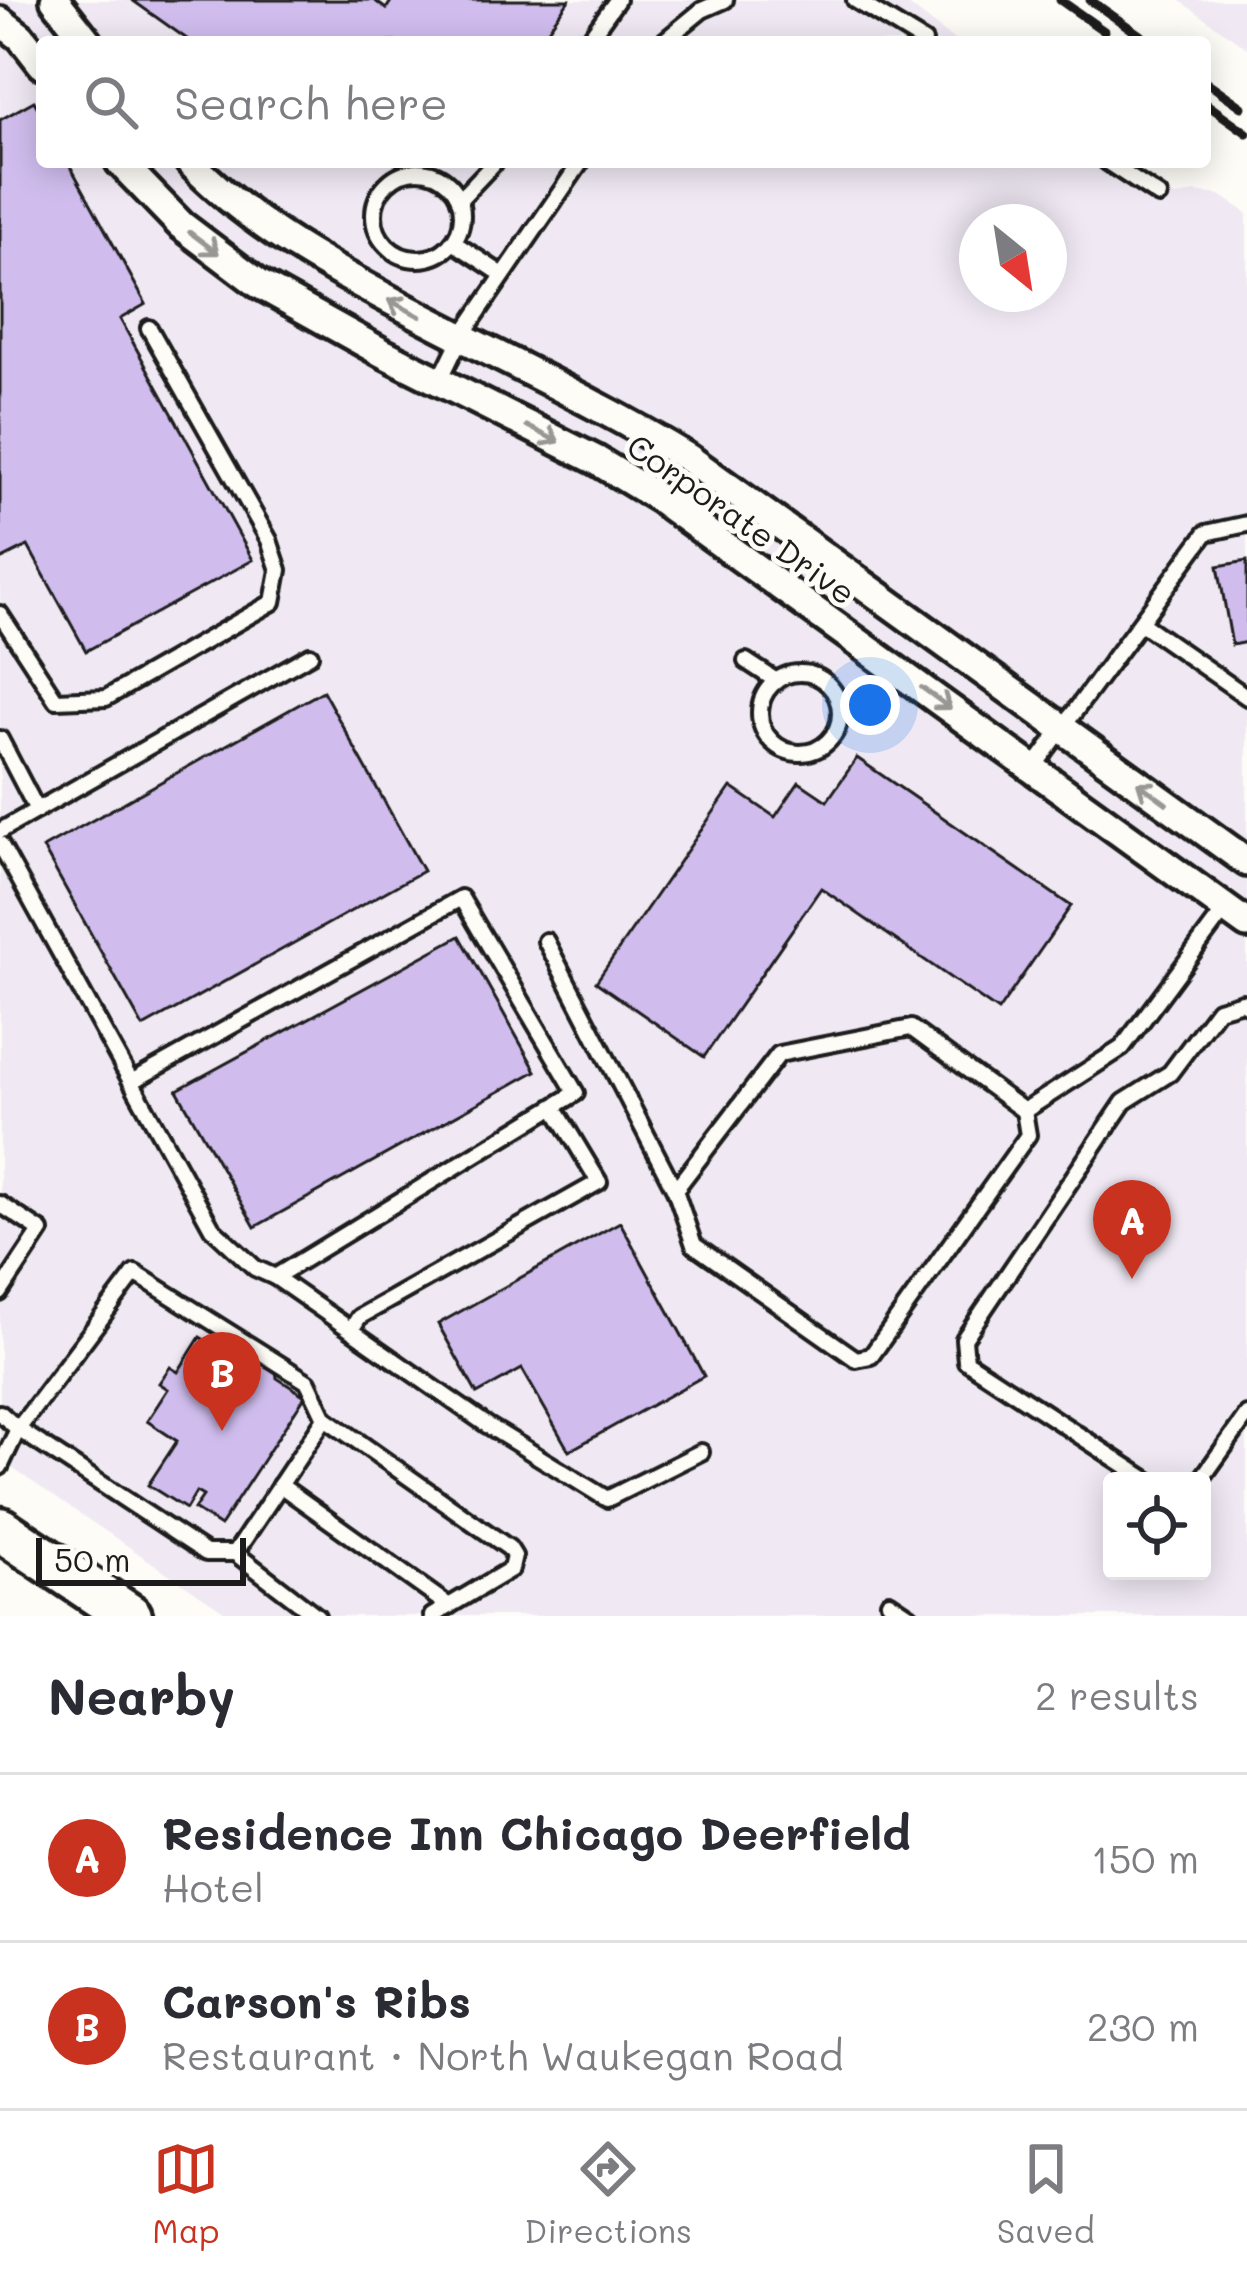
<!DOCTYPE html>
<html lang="en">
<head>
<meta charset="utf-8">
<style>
  body { margin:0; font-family:Mali,sans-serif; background:#f2f2f3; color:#2b2b33 }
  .controls { position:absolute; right:36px; bottom:36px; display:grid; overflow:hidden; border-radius:12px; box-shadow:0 6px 30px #0003 }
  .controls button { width:108px; height:108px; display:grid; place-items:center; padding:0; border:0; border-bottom:3px solid #e1e1e2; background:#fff; color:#2b2b33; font:60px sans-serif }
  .compass { position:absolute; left:959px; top:204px; width:108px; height:108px; border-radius:50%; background:#fff; box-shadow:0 6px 30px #0003; rotate:150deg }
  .scale { position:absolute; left:36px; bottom:30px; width:210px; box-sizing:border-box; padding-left:12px; border:6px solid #1c1c1c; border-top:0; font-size:33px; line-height:42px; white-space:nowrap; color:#1c1c1c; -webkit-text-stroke:9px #fdfcf7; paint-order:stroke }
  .you { position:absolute; left:870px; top:705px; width:42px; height:42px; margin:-30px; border:9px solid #fff; border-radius:50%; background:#1a73e8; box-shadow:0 0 0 18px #1a73e833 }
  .badge { display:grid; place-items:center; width:78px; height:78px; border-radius:50%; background:#c8321e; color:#fff; font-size:39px; font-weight:700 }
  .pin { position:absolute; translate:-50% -99px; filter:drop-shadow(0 3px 6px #0008) }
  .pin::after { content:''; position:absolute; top:63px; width:42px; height:36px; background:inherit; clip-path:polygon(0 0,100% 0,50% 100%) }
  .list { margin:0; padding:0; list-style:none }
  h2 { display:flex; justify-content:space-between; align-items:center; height:156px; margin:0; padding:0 48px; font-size:51px }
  h2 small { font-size:39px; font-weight:400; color:#7c7c81 }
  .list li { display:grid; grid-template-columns:78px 1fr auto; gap:36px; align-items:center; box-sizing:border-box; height:168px; padding:0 48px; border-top:3px solid #e1e1e2 }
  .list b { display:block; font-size:45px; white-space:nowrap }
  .list p { margin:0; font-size:39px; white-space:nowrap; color:#7c7c81 }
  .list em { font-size:39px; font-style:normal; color:#7c7c81 }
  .icon { flex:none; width:66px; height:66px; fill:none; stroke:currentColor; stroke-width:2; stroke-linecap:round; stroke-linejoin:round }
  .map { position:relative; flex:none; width:1247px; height:1616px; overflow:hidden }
  .search { position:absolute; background:#fff; box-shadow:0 6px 30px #0003; left:36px; right:36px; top:36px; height:132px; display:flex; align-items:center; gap:30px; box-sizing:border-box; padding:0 42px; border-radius:12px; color:#7c7c81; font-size:45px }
  .sheet { height:492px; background:#fff }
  nav { display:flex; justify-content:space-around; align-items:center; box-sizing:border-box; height:168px; border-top:3px solid #e1e1e2; background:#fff; font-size:33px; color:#7c7c81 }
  nav a { display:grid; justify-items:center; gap:6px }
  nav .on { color:#c8321e }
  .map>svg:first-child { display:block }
</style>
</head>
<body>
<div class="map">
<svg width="1247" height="1616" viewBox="0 0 1247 1616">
  <rect width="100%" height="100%" fill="#fdfcf7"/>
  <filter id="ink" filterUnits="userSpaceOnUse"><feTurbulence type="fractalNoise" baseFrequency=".00833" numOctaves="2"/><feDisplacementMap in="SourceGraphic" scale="24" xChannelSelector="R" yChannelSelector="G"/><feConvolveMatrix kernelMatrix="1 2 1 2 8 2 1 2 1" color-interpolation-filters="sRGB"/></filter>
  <g filter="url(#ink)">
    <g fill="#f0e9f4" fill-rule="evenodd">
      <path d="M0,0H902L957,42H42V162H1124L1175,197L1195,192L1220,195L1247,213V1616H231L0,1460ZM977,222H1049V294H977ZM1112,1481H1202V1571H1112Z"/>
      <path d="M1179,0H1247V48Z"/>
    </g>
    <g fill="#d0bdee" stroke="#1c1c1c" stroke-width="3">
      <path d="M132,0H374L386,9L392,0H569L539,42H191Z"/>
      <path d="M34,101L42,115V162H68L146,304L120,319L253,560L86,651L28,546L0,560V120Z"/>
      <path d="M1247,561V642L1232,645L1218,566Z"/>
      <path d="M323,691L423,871L143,1027L43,848Z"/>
      <path d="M857,758L1071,906L998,1011L821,888L704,1057L596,982L731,787L775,817L799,782L827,801Z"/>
      <path d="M460,936L536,1071L255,1227L177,1090Z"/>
      <path d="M620,1222L704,1376L569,1451L522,1369L477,1394L438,1324Z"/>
      <path d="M200,1337L234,1359L242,1346L276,1368L277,1378L305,1396L220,1526L194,1509L203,1496L196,1492L186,1509L148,1485L177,1441L147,1421L168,1389L159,1383L170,1367L178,1372Z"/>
    </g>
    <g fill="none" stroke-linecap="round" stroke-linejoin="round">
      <g stroke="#1c1c1c" stroke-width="22">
        <g id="lane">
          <path d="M855,0L924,42"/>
          <path d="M587,42L617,0"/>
          <path d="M663,42L702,10L725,0"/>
          <path d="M1107,162L1159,196"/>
          <circle cx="418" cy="215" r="44"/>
          <path d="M459,200L495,162"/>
          <path d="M453,242L503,275"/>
          <path d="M439,382L461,337L581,162"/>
          <path d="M0,614L56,700L106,698L273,602L279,570L269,540L149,328"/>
          <path d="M1141,623L1247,697"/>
          <path d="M746,661L775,680"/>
          <circle cx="800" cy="713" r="40"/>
          <path d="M0,739L37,810"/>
          <path d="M1033,768L1206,533L1247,524"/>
          <path d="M0,831L310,655"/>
          <path d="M0,844L212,1228L255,1268L275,1277L576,1093L461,898L131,1082"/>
          <path d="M546,941L675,1190L694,1245L856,1359L871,1356L1028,1135L1024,1111L911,1028L779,1054L675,1190"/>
          <path d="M1024,1111L1122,1048L1226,908"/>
          <path d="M0,1204L41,1231L0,1293"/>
          <path d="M275,1277L487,1425L607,1499L701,1452"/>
          <path d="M351,1330L359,1317L599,1182L554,1107"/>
          <path d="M0,1413L18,1429L206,1553H235L317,1616"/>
          <path d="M0,1467L18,1429L135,1273L308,1382L325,1418L509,1548L514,1556L511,1569L432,1616"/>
          <path d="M1149,1481L966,1361L964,1339L1124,1102L1170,1073L1218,1009L1242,1002L1247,1005"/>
          <path d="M1200,1481L1247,1415"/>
          <path d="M280,1485L449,1606"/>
          <path d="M235,1553L325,1418"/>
          <path d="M889,1602L910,1616"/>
        </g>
      </g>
      <g stroke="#1c1c1c" stroke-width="36">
        <g id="street">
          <path d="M55,0L88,42"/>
          <path d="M0,21L21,37L42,64"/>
          <path d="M120,162L181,225L259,284L383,353L596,460L660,499L1247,924"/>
          <path d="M190,162C242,216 304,253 370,289C475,347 585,395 688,458L1247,862"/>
        </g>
      </g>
      <g stroke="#1c1c1c" stroke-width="51">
        <path id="primary" d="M0,1529L130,1616"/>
      </g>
      <use href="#lane" stroke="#fdfcf7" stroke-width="14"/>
      <use href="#street" stroke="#fdfcf7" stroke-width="27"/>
      <use href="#primary" stroke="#fdfcf7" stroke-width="42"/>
      <g stroke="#1c1c1c" stroke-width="9">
        <path d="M1060,0L1104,31"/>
        <path d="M1090,0L1150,42"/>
        <path d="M1205,81L1242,107"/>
        <path d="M1205,103L1247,133"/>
      </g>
    </g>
    <defs><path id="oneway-shaft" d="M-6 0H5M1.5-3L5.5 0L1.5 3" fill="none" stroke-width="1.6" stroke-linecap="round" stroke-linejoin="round" transform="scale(3)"/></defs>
    <g stroke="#989794">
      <use href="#oneway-shaft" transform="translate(204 243) rotate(37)"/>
      <use href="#oneway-shaft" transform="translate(404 308) rotate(-152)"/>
      <use href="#oneway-shaft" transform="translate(543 434) rotate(27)"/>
      <use href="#oneway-shaft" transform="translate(936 698) rotate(36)"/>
      <use href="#oneway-shaft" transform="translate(1152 793) rotate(-144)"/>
    </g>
  </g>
  <g text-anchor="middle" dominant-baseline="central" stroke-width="10" stroke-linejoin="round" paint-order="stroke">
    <g font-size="33" fill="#1c1c1c" stroke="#fdfcf7">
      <text transform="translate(742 518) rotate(35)">Corporate Drive</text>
    </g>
  </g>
</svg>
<div class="controls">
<button><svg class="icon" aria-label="locate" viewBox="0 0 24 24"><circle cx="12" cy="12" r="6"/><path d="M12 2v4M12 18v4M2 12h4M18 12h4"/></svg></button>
</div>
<svg class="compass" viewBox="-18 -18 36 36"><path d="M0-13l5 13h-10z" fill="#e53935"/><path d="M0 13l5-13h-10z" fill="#7c7c81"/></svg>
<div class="scale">50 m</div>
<div class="you"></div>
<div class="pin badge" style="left:1132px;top:1279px">A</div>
<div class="pin badge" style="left:222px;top:1431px">B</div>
<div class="search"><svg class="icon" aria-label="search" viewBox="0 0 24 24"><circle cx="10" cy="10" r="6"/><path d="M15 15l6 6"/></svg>Search here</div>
</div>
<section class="sheet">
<h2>Nearby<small>2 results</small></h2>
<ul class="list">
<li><span class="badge">A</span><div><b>Residence Inn Chicago Deerfield</b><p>Hotel</p></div><em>150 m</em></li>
<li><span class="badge">B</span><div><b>Carson's Ribs</b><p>Restaurant · North Waukegan Road</p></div><em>230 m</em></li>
</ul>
</section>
<nav>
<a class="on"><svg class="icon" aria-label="map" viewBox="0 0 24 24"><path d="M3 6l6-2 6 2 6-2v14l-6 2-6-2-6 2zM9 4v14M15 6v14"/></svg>Map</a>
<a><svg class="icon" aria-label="directions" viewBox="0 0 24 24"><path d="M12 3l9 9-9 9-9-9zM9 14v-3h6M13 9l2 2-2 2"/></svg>Directions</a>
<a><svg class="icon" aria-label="saved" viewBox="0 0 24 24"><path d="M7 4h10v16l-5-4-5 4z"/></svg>Saved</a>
</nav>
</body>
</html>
